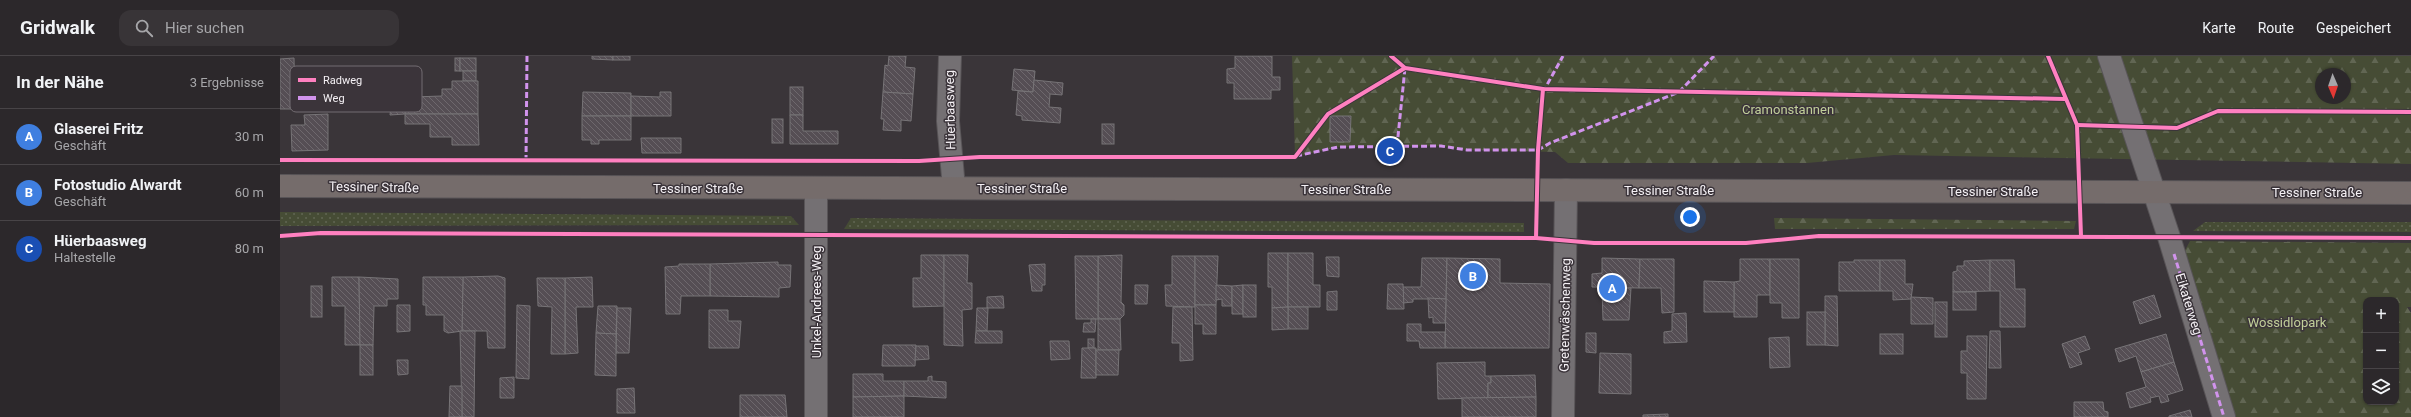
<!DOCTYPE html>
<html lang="de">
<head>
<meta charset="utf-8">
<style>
  body { margin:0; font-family:Roboto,sans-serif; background:#383437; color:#f1f3f6 }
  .controls { position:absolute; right:12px; bottom:12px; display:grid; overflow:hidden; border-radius:8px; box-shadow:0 1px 3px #0004 }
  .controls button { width:36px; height:36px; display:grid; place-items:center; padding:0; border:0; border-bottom:1px solid #484447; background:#2c282b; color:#f1f3f6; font:20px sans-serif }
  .compass { position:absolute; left:2035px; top:12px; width:36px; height:36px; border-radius:50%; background:#2c282b; box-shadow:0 1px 3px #0004; rotate:178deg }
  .you { position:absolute; left:1410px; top:161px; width:14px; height:14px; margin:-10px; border:3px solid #fff; border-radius:50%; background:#1a73e8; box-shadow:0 0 0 6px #1a73e833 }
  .badge { display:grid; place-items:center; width:26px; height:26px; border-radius:50%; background:#db2777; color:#fff; font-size:13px; font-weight:700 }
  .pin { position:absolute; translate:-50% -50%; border:2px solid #fff; box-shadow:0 1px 4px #0006 }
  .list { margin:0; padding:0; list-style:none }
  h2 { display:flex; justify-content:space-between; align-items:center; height:52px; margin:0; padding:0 16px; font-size:17px }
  h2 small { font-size:13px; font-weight:400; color:#a6a6a9 }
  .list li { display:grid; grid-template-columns:26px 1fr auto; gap:12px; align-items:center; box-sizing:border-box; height:56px; padding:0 16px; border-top:1px solid #484447 }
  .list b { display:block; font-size:15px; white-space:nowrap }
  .list p { margin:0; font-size:13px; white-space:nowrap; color:#a6a6a9 }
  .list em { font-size:13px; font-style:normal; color:#a6a6a9 }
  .icon { flex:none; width:22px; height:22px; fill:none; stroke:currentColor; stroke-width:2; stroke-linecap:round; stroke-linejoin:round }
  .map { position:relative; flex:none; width:2131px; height:361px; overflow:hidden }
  header { display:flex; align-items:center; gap:24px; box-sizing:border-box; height:56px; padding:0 20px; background:#2c282b; border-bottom:1px solid #484447 }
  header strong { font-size:19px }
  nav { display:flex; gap:22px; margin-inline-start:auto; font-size:14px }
  .search { width:280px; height:36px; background:#383437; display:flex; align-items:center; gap:10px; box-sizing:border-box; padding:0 14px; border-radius:12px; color:#a6a6a9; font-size:15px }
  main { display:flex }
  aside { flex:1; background:#2c282b }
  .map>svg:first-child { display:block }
</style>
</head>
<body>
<header>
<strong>Gridwalk</strong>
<div class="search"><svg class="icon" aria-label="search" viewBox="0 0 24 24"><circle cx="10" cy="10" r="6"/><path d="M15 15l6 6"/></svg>Hier suchen</div>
<nav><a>Karte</a><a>Route</a><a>Gespeichert</a></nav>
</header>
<main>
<aside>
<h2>In der Nähe<small>3 Ergebnisse</small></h2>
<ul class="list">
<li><span class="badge" style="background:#3f7fe0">A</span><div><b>Glaserei Fritz</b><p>Geschäft</p></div><em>30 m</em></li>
<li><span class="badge" style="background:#3f7fe0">B</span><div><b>Fotostudio Alwardt</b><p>Geschäft</p></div><em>60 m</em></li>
<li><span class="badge" style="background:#1a4fb4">C</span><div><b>Hüerbaasweg</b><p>Haltestelle</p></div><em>80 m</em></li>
</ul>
</aside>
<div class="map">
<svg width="2131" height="361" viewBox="0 0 2131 361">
  <defs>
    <pattern id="grass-dots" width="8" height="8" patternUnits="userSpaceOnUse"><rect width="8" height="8" fill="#464c35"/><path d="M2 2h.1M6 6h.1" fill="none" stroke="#616653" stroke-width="1.8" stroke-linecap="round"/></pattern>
    <pattern id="forest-firs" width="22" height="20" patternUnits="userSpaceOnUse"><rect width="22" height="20" fill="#464c35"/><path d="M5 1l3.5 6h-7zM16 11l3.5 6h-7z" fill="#616653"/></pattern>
    <pattern id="building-back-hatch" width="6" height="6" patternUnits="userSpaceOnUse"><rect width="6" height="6" fill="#554e54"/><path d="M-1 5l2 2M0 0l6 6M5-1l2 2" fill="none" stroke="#6e686d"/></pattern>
  </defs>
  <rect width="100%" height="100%" fill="#3a3539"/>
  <g fill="url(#grass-dots)">
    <path d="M0,156L511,160L519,169L0,170Z"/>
    <path d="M571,162L1244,167V176L564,173Z"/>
    <path d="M1925,166H2131V176L1913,175Z"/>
  </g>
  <g fill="url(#forest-firs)" fill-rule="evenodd">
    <path d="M1012,0H2131V108L1614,99L1527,107H1288L1275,96L1187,94L1161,90L1058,91L1015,101ZM2041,18H2065V42H2041Z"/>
    <path d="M1494,162L1796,165L1794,173H1495Z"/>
    <path d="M1910,185L2131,187V251H2127L2131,257V361H1951L1904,196ZM2086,244H2116V346H2086Z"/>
  </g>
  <g fill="url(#building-back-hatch)" stroke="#777477">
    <path d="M312,0H333V4L312,3Z"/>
    <rect x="333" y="0" width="17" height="4"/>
    <path d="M609,0H626L625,11L635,12L633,38L603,36L605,9L608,10Z"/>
    <path d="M955,0H992V21H1000V34H991V43H954V27H947V13L955,12Z"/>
    <path d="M14,2L15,53H0V3Z"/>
    <rect x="175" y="2" width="5" height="13"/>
    <rect x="180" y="2" width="16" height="13"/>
    <path d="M734,13L755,15L753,36L732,34Z"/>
    <rect x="183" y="15" width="13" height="10"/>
    <path d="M754,24L783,27L782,39L770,38L769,51L781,52L780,67L742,64V60L736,59L738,35L753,36Z"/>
    <path d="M172,25H198V58H125V50H132V41L162,40V33H172Z"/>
    <rect x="510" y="31" width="13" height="28"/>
    <path d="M303,36L351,37V60H302Z"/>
    <path d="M380,36H391V60H351V40L380,41Z"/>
    <path d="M603,36L633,38L631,65L621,64V75L603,74L604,63H601Z"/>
    <path d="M111,50H125V58L110,59Z"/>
    <path d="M48,58V94L12,95L11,69H25L24,59Z"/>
    <path d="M125,58H198L199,89H172V81H150V68H125Z"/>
    <path d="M510,59H523V75H558V88H510Z"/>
    <path d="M302,60H351V84H319V88H311V84H302Z"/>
    <path d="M1050,60H1071L1070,86H1050Z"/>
    <rect x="492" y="63" width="11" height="24"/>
    <rect x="822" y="68" width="12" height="20"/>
    <path d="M361,82H401V97H362Z"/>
    <path d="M988,197H1008V251L992,252V231H988Z"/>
    <path d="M1008,197H1033V229H1040V251H1008Z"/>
    <path d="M641,199H664V250L633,251V222H641Z"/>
    <path d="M664,199H688L687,227H692V253L682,254L683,290L664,289Z"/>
    <path d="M842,199L841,246L844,249V259L840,263H818V200Z"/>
    <path d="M795,200H818V263H796Z"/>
    <path d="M892,200H915V251L886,250L885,229H892Z"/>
    <path d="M915,200H938L936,249H915Z"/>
    <path d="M1046,201H1059V221L1047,220Z"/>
    <path d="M1142,202H1167L1166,243H1133V246L1123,247V231H1141Z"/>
    <path d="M1167,202L1220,203V227L1270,228L1269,292H1165Z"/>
    <path d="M1322,202L1360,203L1359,232L1312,231V218L1322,217Z"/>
    <path d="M1360,203H1394V256L1382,257L1381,232H1359Z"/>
    <path d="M1460,203H1490V239H1477V261H1454V226L1460,225Z"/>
    <path d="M1490,203H1519V262H1502V247H1490Z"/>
    <path d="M1574,204H1600V235H1559V206H1574Z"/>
    <path d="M1600,204H1625V228H1633L1631,243L1613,244V235H1600Z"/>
    <path d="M1710,204V235L1673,236V216L1677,215V210H1684V205Z"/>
    <path d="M1710,204H1734L1735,233H1745V271H1720V235H1710Z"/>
    <path d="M498,206V209H511L510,231L499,232V241L430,240V208Z"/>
    <path d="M399,208H430V240H401L400,258H386L385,211L399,210Z"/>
    <path d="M765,208V229H762V235H752L749,209Z"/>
    <path d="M218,220L225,222V292H208L207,275H182L183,221Z"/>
    <path d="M52,221H79L80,289H65V250H52Z"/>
    <path d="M79,221L118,223V243H107V250H94L93,289H80Z"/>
    <path d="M143,221H183L182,275L168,277L164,275V259H146V249H143Z"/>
    <path d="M312,221L313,251H296L298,297L285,298V222Z"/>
    <path d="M257,222H285V298H271L272,251L258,250Z"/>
    <path d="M1424,225L1454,226V256H1424Z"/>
    <path d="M1108,228H1123L1124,253H1107Z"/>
    <path d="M855,229H868L867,248H855Z"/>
    <path d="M936,229L952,230V250H942V243L936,244Z"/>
    <path d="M963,229V258H952V230Z"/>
    <rect x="963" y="229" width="13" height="32"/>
    <rect x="31" y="230" width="11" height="31"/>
    <path d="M1351,232L1349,264H1323L1322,233Z"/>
    <path d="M1057,235V254H1047V236Z"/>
    <rect x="1673" y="236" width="23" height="18"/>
    <path d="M1874,239L1881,261L1860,268L1853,246Z"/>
    <path d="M723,240L724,252H707V241Z"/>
    <path d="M1545,240H1557L1558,290L1545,289Z"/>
    <path d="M1631,241L1653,242V268H1631Z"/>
    <path d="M1148,242L1166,243L1165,267H1153V261L1149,262Z"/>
    <rect x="1655" y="246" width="12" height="35"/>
    <path d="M117,249H130V275L117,276Z"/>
    <path d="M237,249L250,250L249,323L236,322Z"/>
    <path d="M915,249H936V278H923V268H915Z"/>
    <path d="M318,250H337L336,278L316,277Z"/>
    <path d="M893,251H912L913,304L900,305V287H892Z"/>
    <rect x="1008" y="251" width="20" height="22"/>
    <path d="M1008,251V273L992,274V252Z"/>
    <path d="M337,252H351L349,297H336Z"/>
    <path d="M697,252H708L707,275H696Z"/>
    <path d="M429,254H448V265H461L459,292H429Z"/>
    <rect x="1527" y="256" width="18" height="33"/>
    <path d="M1406,257L1407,286L1384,287V276L1392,275V258Z"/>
    <path d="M811,263H816L815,276H803L804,267H811Z"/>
    <path d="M818,263H840L841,294H818Z"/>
    <path d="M1127,268H1141V276H1165V292H1140L1139,285H1127Z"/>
    <path d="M180,275H195L194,361H182Z"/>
    <path d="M696,275H722V287H695Z"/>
    <path d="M1710,275H1720L1721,312H1709Z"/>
    <path d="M316,277L336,278V320L315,319Z"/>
    <path d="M1306,277H1316V297L1306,296Z"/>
    <rect x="1600" y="278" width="23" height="20"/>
    <path d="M1886,278L1894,306L1861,316L1856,300L1839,306L1835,293Z"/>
    <path d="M1687,280H1707L1706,343H1687V317H1681V295H1687Z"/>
    <path d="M1805,280L1810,293L1798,297L1802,308L1790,312L1782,288Z"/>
    <path d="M1509,281L1510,311L1490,312L1489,282Z"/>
    <rect x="808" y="283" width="6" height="9"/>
    <path d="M770,285H789L790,303L771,304Z"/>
    <rect x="80" y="289" width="13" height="30"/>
    <path d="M603,289H636L635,310H602Z"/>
    <path d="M636,290H648L649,303L635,304Z"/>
    <path d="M802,292H816V322H801Z"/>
    <path d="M816,294H839L838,319H816Z"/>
    <path d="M1320,297L1351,298V338L1319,337Z"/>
    <path d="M117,304H128V318L118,319Z"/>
    <path d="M1205,306V320H1211V327H1208V342L1158,343L1157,307Z"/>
    <path d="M1894,306L1903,334L1887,339L1889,345L1881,347L1879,340L1870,342L1871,346L1850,352L1846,337L1866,331L1861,316Z"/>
    <path d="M573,318H603V325H624V340L573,341Z"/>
    <path d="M1255,319L1256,341L1208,342V327H1211V320Z"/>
    <path d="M652,320V325L666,326V342L624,340V325H648V321Z"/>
    <path d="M234,321V342H220V322Z"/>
    <path d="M170,330H182V361H169Z"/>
    <path d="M354,332L355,357H337V333Z"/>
    <path d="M460,339H505L507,361H460Z"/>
    <path d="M624,340V361H573V341Z"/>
    <path d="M1256,341V361H1182V342Z"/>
    <path d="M1794,346H1823L1824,355L1828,356V361H1794Z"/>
    <path d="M1910,354L1912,361H1889V360Z"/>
    <path d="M1388,358V361H1363V359Z"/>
  </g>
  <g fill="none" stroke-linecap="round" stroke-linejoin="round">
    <g stroke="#585457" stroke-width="24">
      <g id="minor">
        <path d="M670,0L668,65L674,132"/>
        <path d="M1829,0L1889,181L1944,361"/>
        <path d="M536,132V361"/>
        <path d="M1283,361L1286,134"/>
      </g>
    </g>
    <g stroke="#585457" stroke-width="24">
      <path id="primary" d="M0,130L2131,137"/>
    </g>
    <use href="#minor" stroke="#747073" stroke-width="22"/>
    <use href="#primary" stroke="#756c6b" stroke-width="22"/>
    <g stroke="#d193ec" stroke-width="3" stroke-dasharray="6 3" stroke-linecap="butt">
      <path d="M1263,36L1283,0"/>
      <path d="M1117,90L1125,12"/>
      <path d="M1016,100L1058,91L1161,90L1187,94H1258L1270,87L1399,36L1434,0"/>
      <path d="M246,105L247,0"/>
      <path d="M1894,198L1944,361"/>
    </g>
    <g stroke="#3b343a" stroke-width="6">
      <g id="cycleway">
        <path d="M1111,0L1125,12L1263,33L1785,43"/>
        <path d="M1768,0L1797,69L1801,180"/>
        <path d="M1797,69L1897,72L1938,55L2131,56"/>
        <path d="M0,104L639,105L700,101H1015L1048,58L1125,12"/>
        <path d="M0,180L41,177L1256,182L1314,187H1466L1539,180L2131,182"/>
        <path d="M1256,182L1258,94L1263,33"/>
      </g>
    </g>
    <use href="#cycleway" stroke="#ff80c0" stroke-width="4"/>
  </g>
  <g text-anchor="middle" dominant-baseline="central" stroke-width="3" stroke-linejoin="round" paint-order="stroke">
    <g font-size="13" fill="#c1cf99" stroke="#3b343a">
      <text x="1508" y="53">Cramonstannen</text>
      <text x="2007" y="266">Wossidlopark</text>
    </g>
    <g font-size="13" fill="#f5f1f5" stroke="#3b343a">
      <text transform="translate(670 54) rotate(-91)">Hüerbaasweg</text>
      <text transform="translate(94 131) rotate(1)">Tessiner Straße</text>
      <text x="418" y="132">Tessiner Straße</text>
      <text x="742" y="132">Tessiner Straße</text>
      <text x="1066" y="133">Tessiner Straße</text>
      <text x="1389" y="134">Tessiner Straße</text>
      <text x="1713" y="135">Tessiner Straße</text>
      <text x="2037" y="136">Tessiner Straße</text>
      <text transform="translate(536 246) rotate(-90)">Unkel-Andrees-Weg</text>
      <text transform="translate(1909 248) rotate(73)">Eikaterweg</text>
      <text transform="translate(1285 259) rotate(-89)">Gretenwäschenweg</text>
    </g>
  </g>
  <rect x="10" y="10" width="132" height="46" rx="6" fill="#3b343a" stroke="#736d72" stroke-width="1"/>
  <rect x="18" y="22" width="18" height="4" fill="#ff80c0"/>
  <rect x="18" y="40" width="18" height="4" fill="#d193ec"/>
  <g font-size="11" fill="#f5f1f5">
    <text x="43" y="28">Radweg</text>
    <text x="43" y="46">Weg</text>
  </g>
</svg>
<div class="controls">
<button>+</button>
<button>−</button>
<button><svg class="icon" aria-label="layers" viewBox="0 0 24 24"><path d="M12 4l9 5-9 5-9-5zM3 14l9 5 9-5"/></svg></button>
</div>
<svg class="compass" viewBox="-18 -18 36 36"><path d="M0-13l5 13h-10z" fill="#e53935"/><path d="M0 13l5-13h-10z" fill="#a6a6a9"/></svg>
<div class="you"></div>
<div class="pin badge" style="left:1332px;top:232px;background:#3f7fe0">A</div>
<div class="pin badge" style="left:1193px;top:220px;background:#3f7fe0">B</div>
<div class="pin badge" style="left:1110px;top:95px;background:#1a4fb4">C</div>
</div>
</main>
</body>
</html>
